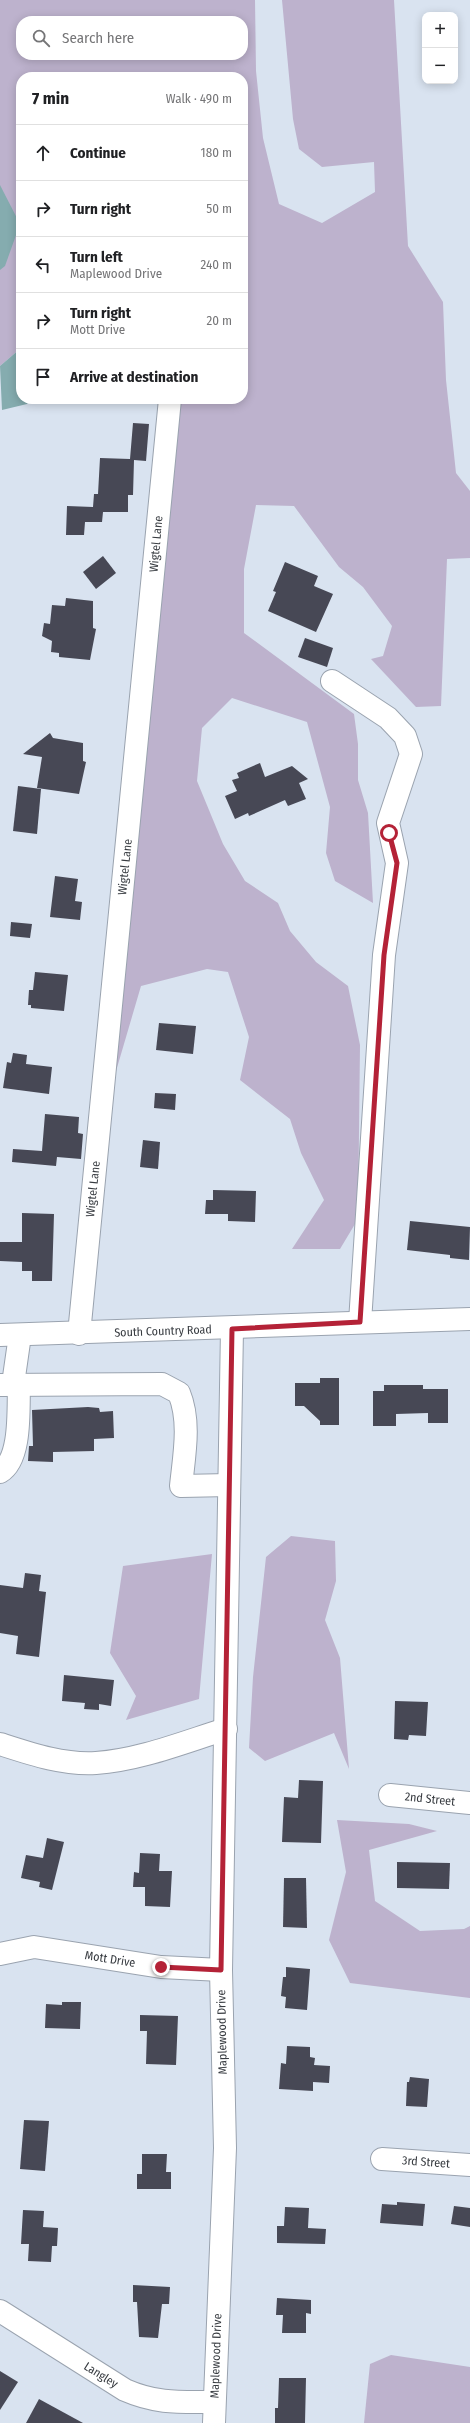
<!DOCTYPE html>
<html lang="en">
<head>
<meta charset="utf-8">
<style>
  body { margin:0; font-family:"Fira Sans Condensed",sans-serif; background:#f2f2f2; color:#202124 }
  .controls { position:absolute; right:12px; top:12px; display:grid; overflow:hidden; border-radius:8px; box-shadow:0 2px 10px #0003 }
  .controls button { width:36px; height:36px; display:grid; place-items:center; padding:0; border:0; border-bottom:1px solid #e0e0e0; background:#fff; color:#202124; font:20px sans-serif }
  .stop { position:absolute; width:12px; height:12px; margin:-9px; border:3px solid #b42237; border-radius:50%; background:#fff }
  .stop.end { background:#b42237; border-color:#fff; box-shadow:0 1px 4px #0008 }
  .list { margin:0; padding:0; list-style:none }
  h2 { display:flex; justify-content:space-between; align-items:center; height:52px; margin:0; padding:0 16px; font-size:17px }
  h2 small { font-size:13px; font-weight:400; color:#757577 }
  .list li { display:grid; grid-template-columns:26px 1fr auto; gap:12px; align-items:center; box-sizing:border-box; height:56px; padding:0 16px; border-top:1px solid #e0e0e0 }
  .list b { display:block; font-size:15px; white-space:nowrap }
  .list p { margin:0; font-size:13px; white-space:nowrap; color:#757577 }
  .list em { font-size:13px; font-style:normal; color:#757577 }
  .icon { flex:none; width:22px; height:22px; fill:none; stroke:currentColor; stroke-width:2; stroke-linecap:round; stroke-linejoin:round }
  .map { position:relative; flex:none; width:470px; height:2423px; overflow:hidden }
  .search { position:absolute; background:#fff; box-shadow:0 2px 10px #0003; left:16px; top:16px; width:232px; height:44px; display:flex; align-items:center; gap:10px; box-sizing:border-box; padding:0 14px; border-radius:16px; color:#757577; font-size:15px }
  .panel { position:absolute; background:#fff; box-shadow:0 2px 10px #0003; left:16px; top:72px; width:232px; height:332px; border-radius:16px }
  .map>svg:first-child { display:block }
</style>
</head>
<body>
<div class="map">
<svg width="470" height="2423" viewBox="0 0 470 2423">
  <rect width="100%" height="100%" fill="#d9e3f0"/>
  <g fill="#bdb2cd" fill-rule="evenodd">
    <path d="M0,0H255L256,71L263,138L279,204L322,223L375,192L374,162L322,167L299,149L293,119L282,0H394L408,246L443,302L446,380L456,473L470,491V558L447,559L441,706L416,707L371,659L383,656L392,626L363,587L339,567L294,506L256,505L244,569V633L354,714L358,744V780L368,813L373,903L335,881L326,853L330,807L307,722L232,698L202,728L197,781L223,844L245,881L278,903L290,931L316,962L348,986L360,1045L358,1219L340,1249H292L324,1200L301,1153L290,1119L240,1080L249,1037L228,972L207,969L141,986L114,1078L179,399H243V77H21V348L0,366ZM21,21H243V55H21Z"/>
    <path d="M291,1536L335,1541L336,1581L325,1620L340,1658L349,1769L334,1733L265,1761L249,1748L253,1677L266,1557Z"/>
    <path d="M212,1554L199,1699L126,1720L136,1696L110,1653L123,1566Z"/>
    <path d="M337,1820L409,1824L437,1831L369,1850L375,1901L420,1931L464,1929L470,1926V1998L350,1983L329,1940L346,1872Z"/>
    <path d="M391,2355L470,2367V2423H364L370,2364Z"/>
  </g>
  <g fill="#85acaf">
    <path d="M0,185L20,224L5,266L0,270Z"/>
    <path d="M21,348V399H31L27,404L2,410L0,366Z"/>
  </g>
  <g fill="#474855">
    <path d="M133,423L149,424L146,461L134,460L133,495H128V512H103L102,522H85L84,535H66L67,506L93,507L94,494H98L100,458L130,459Z"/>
    <path d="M103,556L116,573L96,589L83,572Z"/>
    <path d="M285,562L318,576L314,586L333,594L316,632L268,611L276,592L273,591Z"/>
    <path d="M66,598L93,601V628L96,629L90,660L59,657V653L51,652L52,641L42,636L44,623L50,624L52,605L65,606Z"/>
    <path d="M305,638L333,648L327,667L298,657Z"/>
    <path d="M50,733L53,738L83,743V761L86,762L79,794L37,788L42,757L23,754Z"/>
    <path d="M260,763L265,777L292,766L308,779L299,783L306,799L288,806L285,800L249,816L248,813L235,819L225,796L237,791L232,780L239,778L237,773Z"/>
    <path d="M18,786L41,789L37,834L13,831Z"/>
    <path d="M55,876L78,879L75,901L82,902L80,920L50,917Z"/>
    <path d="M11,922L32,924L30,938L10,936Z"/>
    <path d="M35,972L68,975L64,1011L31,1008V1005H28L29,990H33Z"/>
    <path d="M159,1023L196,1026L193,1054L156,1050Z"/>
    <path d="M13,1053L27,1055L26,1064L52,1067L49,1094L3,1088L7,1062L11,1063Z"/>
    <path d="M155,1093L176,1094L175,1110L154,1108Z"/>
    <path d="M45,1114L79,1117L78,1133L83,1134L81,1159L57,1157L56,1166L12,1162L13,1149L42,1151Z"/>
    <path d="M143,1140L160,1142L158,1169L140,1167Z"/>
    <path d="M213,1190L256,1191L255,1222L228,1221V1214H205L206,1200H213Z"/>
    <path d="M22,1213L54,1214L52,1281H32V1271H22V1262L0,1261V1242H22Z"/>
    <path d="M410,1221L470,1227L469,1260L450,1258V1255L407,1250Z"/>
    <path d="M320,1378H339V1425H320V1421L304,1406H295V1383H320Z"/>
    <path d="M384,1385H423V1389H448V1423H428V1413L396,1414V1426H373V1391H384Z"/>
    <path d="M88,1407L99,1408L100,1412L113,1411L114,1438L94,1439V1451L53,1452V1462L28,1461L29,1446H33L32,1410Z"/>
    <path d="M25,1573L41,1575L39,1591L46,1592L39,1657L16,1654L18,1636L0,1633V1585L23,1588Z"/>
    <path d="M64,1675L114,1680L111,1706L99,1704V1710L84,1709L85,1703L62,1701Z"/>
    <path d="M395,1701L428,1702L426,1736L409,1735L408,1740L394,1739Z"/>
    <path d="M299,1780L323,1781L321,1843L282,1842L284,1797L298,1798Z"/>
    <path d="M47,1838L64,1842L52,1890L39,1887L40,1882L21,1878L26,1855L43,1858Z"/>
    <path d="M140,1853L160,1854L159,1871H172L170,1907L145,1906V1887H133L134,1872L139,1873Z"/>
    <path d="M397,1862L450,1863L449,1889L397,1888Z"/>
    <path d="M284,1878H306L307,1928L283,1927Z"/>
    <path d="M286,1967L310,1969L307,2010L285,2008L286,1997L281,1996L283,1977H286Z"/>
    <path d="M62,2002H81L80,2029L45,2028L46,2004L62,2005Z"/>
    <path d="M140,2015L178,2016L176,2065L146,2064L147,2031H140Z"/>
    <path d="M287,2046L310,2047V2057L315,2058L314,2065L330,2066L329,2083L313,2082V2091L279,2089L281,2063L286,2064Z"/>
    <path d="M410,2077L429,2079L427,2107L406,2106L407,2082H409Z"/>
    <path d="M24,2120L49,2121L45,2171L20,2169Z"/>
    <path d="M142,2154H167L166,2172H171V2189H137V2174H142Z"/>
    <path d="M397,2202L425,2204L423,2226L380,2223L382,2204L397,2205Z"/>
    <path d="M454,2206L470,2208V2227L451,2224Z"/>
    <path d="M285,2207L309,2208L308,2228L326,2229L325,2244L277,2243V2226H284Z"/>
    <path d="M23,2210L44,2211L43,2227L58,2228L57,2246H52L51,2262L28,2261L29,2244H21Z"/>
    <path d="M133,2285L170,2287L169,2304H162L158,2338L139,2337L137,2302H133Z"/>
    <path d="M277,2298L311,2300V2314L306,2313V2333H282L283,2315H276Z"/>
    <path d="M0,2371L18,2382L0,2410Z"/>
    <path d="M279,2378H306L305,2423H275V2408H278Z"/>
    <path d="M39,2399L83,2423H26Z"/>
  </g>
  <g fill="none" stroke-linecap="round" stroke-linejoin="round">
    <g stroke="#9aa3af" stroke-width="24">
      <g id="minor">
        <path d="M332,681L388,718L405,736L411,754L388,823L397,863L384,955L360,1322"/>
        <path d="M79,1334L170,399"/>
        <path d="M13,1384L20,1335"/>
        <path d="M0,1385L162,1384L179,1393C191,1422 184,1456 181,1486L229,1485"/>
        <path d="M0,1472C22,1459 18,1408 19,1384"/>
        <path d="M0,1744C31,1754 63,1765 96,1763C140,1760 184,1742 226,1729"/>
        <path d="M390,1795L470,1803"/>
        <path d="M0,1954L34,1947L161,1967L221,1970"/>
        <path d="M382,2159L470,2165"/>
        <path d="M0,2311L125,2390C157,2404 180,2402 214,2402"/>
        <path d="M214,2423L225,2148L221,1970L232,1329"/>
      </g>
    </g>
    <g stroke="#9aa3af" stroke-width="24">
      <path id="major" d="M0,1335L470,1319"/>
    </g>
    <use href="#minor" stroke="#fff" stroke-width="22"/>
    <use href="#major" stroke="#fff" stroke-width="22"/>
  </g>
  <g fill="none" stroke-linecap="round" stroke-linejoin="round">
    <path stroke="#b42237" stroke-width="5" d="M161,1967L221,1970L232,1329L360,1322L384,955L397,863L389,833"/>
  </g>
  <g text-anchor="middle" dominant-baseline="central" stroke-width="4" stroke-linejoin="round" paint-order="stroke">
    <g font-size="12" fill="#373b40" stroke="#fff">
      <text transform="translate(156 544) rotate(-85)">Wigtel Lane</text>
      <text transform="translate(125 867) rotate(-84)">Wigtel Lane</text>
      <text transform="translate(93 1189) rotate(-84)">Wigtel Lane</text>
      <text transform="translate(163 1331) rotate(-2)">South Country Road</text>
      <text transform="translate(430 1799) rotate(6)">2nd Street</text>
      <text transform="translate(110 1959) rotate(9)">Mott Drive</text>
      <text transform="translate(222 2032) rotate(-91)">Maplewood Drive</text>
      <text transform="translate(426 2162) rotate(4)">3rd Street</text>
      <text transform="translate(216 2356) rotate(-88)">Maplewood Drive</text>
      <text transform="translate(101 2375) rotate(32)">Langley</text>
    </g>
  </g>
</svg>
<div class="controls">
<button>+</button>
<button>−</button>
</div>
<div class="stop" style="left:389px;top:833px"></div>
<div class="stop end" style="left:161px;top:1967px"></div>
<div class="search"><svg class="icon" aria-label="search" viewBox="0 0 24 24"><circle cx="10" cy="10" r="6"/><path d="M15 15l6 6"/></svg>Search here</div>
<section class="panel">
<h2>7 min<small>Walk · 490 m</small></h2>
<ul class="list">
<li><svg class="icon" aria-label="ahead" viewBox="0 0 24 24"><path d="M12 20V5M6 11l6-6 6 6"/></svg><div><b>Continue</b></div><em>180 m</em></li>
<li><svg class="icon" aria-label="right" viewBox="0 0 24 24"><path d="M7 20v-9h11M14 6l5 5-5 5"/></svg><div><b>Turn right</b></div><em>50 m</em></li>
<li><svg class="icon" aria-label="left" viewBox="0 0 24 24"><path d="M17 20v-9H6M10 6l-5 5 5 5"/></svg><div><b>Turn left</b><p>Maplewood Drive</p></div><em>240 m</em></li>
<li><svg class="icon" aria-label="right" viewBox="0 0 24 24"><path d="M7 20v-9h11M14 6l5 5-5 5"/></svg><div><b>Turn right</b><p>Mott Drive</p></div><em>20 m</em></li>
<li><svg class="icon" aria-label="arrive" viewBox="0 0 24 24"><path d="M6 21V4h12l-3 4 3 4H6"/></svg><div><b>Arrive at destination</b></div></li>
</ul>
</section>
</div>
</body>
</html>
